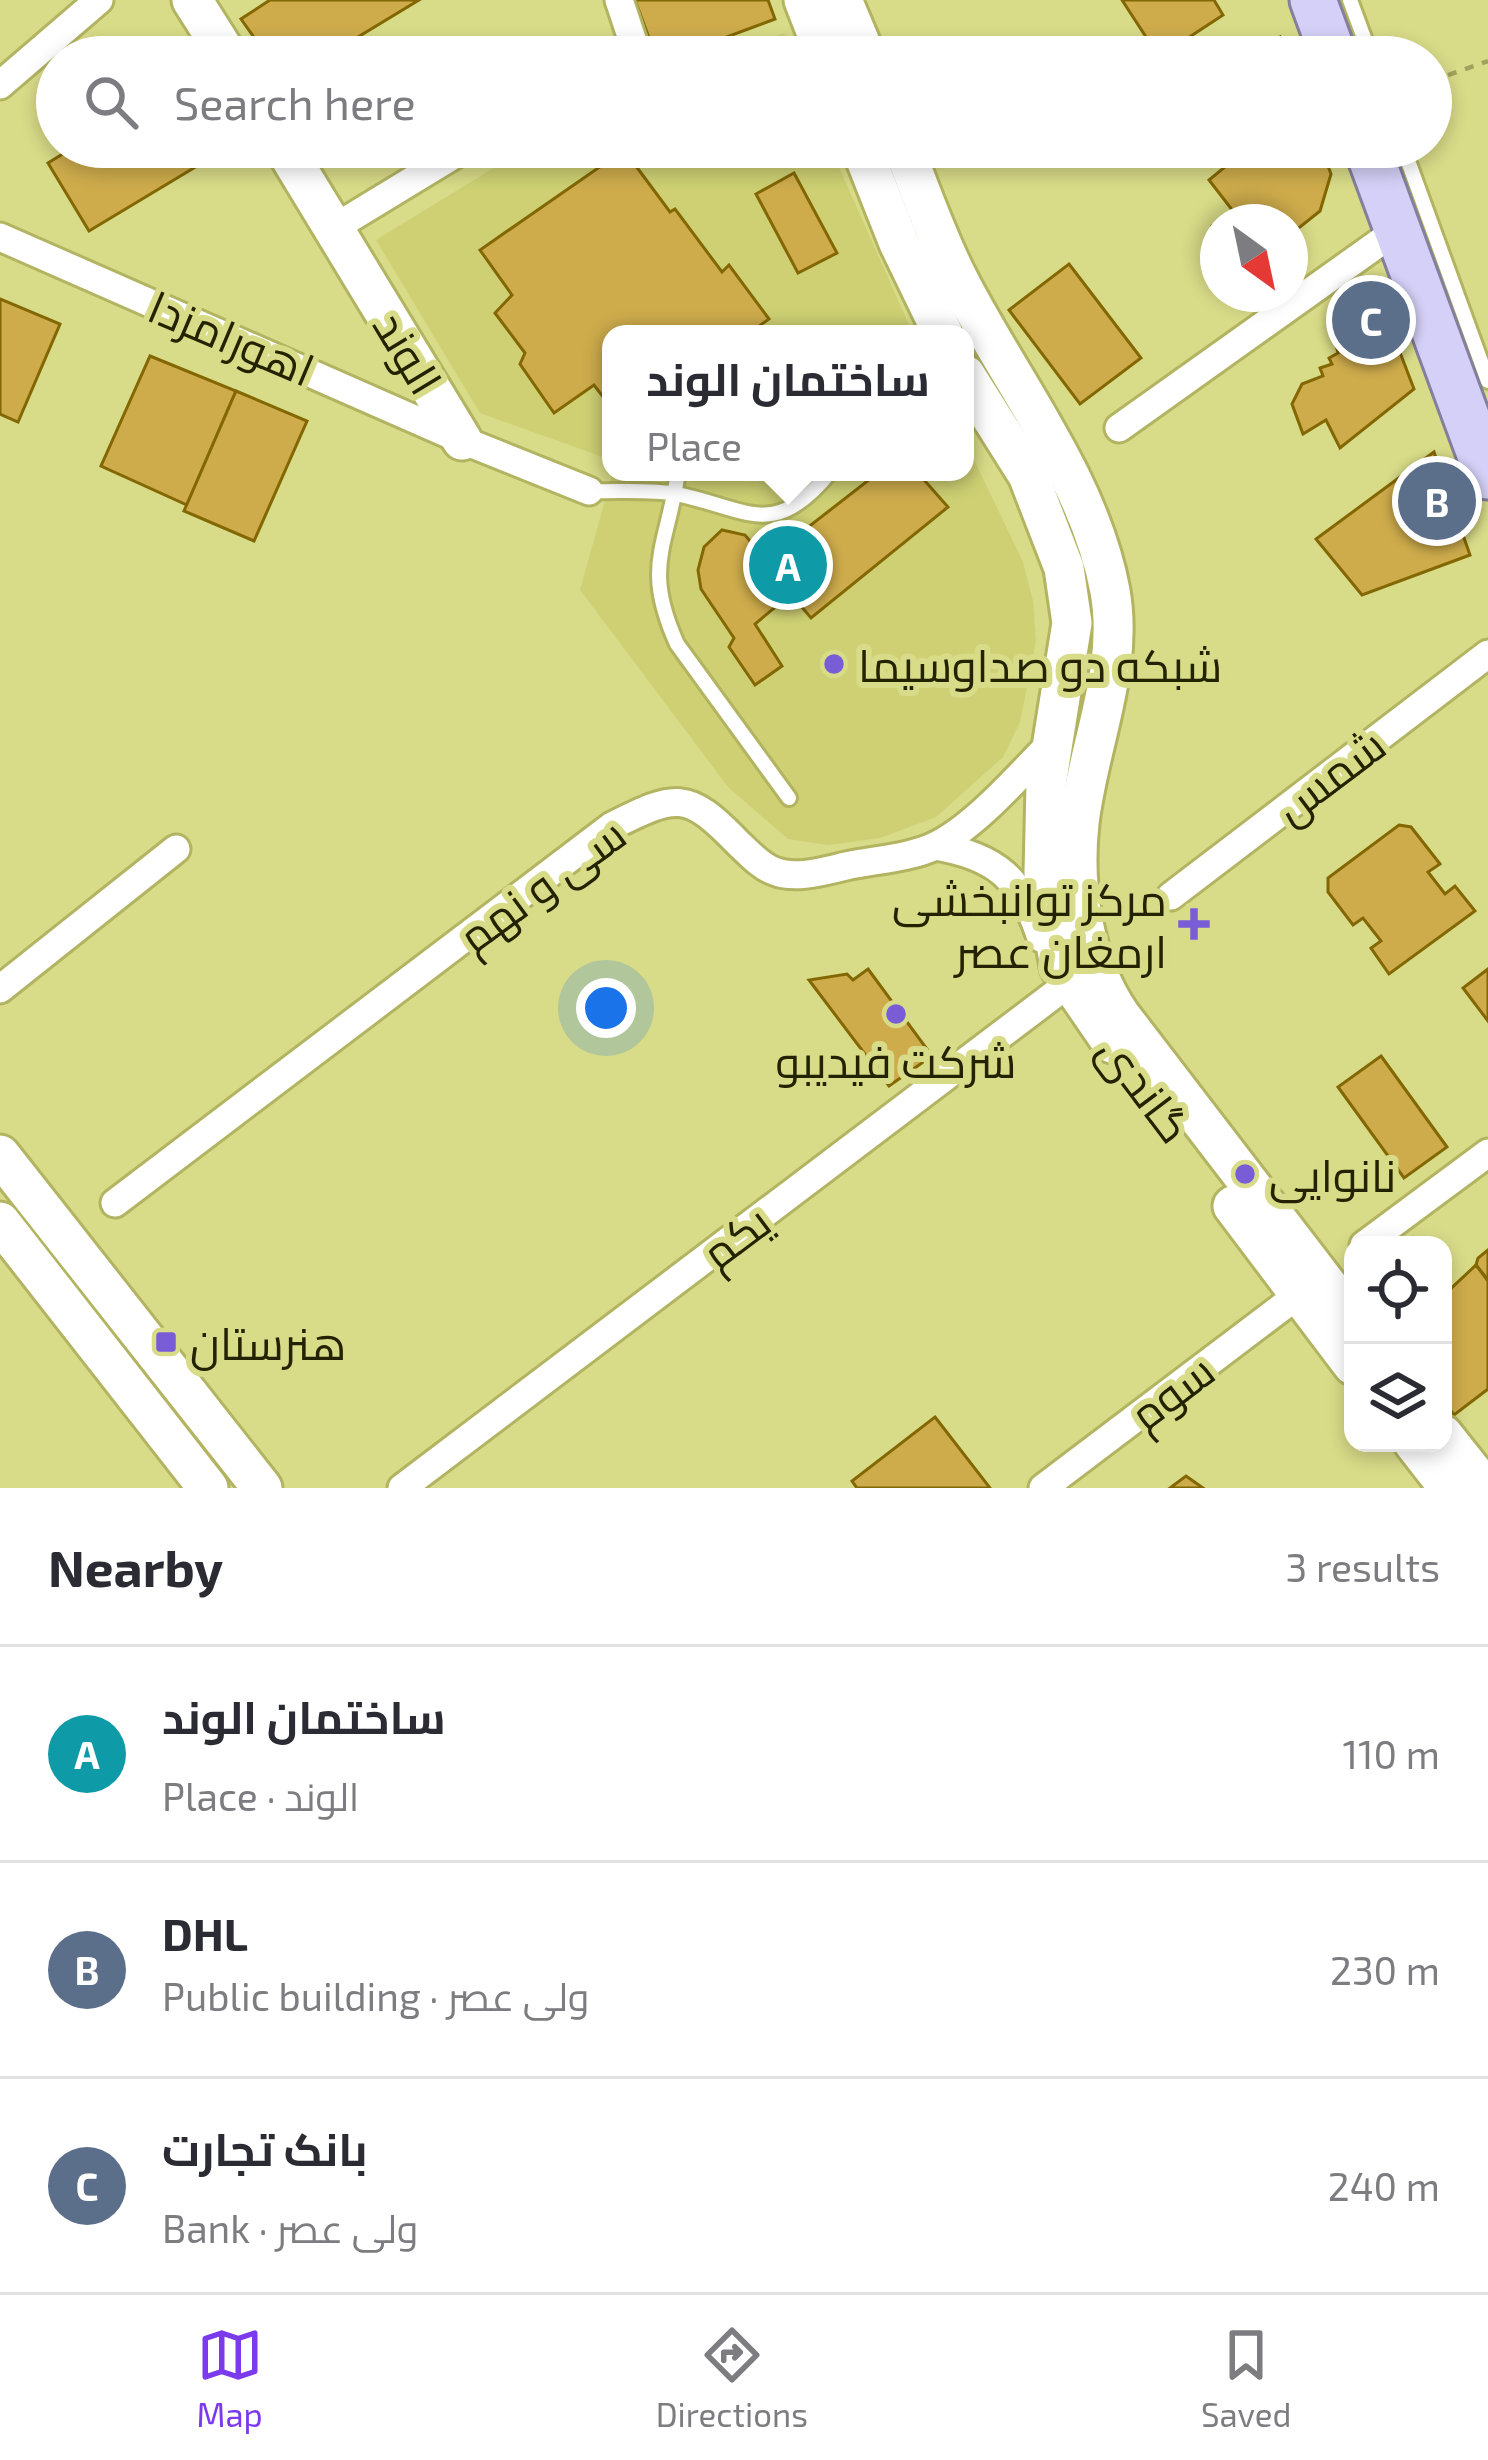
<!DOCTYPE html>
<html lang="en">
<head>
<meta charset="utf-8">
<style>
  body { margin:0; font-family:"Exo 2",Cairo,sans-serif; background:#f2f2f3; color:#2b2b33 }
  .controls { position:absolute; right:36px; bottom:36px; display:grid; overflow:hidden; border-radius:24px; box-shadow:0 6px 18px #0003 }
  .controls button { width:108px; height:108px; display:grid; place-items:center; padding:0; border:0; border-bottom:3px solid #e1e1e2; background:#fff; color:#2b2b33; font:60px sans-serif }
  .compass { position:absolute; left:1200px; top:204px; width:108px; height:108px; border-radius:50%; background:#fff; box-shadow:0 6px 18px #0003; rotate:147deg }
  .you { position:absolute; left:606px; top:1008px; width:42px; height:42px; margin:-30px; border:9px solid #fff; border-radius:50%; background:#1a73e8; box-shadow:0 0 0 18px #1a73e833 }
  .badge { display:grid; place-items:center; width:78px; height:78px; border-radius:50%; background:#7c3aed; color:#fff; font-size:39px; font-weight:700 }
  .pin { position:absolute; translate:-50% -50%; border:6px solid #fff; box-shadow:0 3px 12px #0006 }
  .popup { position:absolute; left:602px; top:325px; width:372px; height:156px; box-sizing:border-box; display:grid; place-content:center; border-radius:24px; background:#fff; filter:drop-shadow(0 3px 9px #0005); font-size:39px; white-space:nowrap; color:#7c7c81 }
  .popup b { font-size:45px; color:#2b2b33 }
  .popup::after { content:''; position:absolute; left:50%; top:100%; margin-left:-24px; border:24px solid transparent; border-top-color:#fff }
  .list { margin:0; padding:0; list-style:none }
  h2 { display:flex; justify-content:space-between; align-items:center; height:156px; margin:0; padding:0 48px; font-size:51px }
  h2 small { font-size:39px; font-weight:400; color:#7c7c81 }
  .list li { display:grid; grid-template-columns:78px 1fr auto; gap:36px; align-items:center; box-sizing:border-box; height:216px; padding:0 48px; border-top:3px solid #e1e1e2 }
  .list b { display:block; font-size:45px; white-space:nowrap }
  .list p { margin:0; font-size:39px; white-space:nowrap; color:#7c7c81 }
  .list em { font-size:39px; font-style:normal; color:#7c7c81 }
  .icon { flex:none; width:66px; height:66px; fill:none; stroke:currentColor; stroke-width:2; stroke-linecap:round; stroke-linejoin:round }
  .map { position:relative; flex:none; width:1488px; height:1488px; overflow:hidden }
  .search { position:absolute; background:#fff; box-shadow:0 6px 18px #0003; left:36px; right:36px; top:36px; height:132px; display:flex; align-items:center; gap:30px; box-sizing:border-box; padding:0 42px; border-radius:66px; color:#7c7c81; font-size:45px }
  .sheet { height:804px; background:#fff }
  nav { display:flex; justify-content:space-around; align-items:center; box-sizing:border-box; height:168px; border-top:3px solid #e1e1e2; background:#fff; font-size:33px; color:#7c7c81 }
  nav a { display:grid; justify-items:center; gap:6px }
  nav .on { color:#7c3aed }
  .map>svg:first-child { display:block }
</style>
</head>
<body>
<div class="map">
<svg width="1488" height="1488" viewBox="0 0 1488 1488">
  <rect width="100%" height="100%" fill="#d8db87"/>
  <g fill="#ced073">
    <path d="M784,33L794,57H726Z"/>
    <path d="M528,147H830L913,334H611V460L480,413L376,240Z"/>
    <path d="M965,441L1023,562L1033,601L1036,641L1020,722L1003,757L936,817L880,838L828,845L788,839L728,787L580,590L613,472H965Z"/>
  </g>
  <g fill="#ceac4c" stroke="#836703" stroke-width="3">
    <path d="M270,0H419L325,57H268L241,19Z"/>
    <path d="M635,0H768L775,19L673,57H656Z"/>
    <path d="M1122,0H1214L1223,15L1159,57Z"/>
    <path d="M1280,37L1288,57H1252Z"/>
    <path d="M74,147H226L227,148L89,231L48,163Z"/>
    <path d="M1238,147H1321L1331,174L1320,211L1290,235V222H1218V234L1212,226L1233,211L1209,180L1242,153Z"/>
    <path d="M624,150L670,212L675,209L722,272L729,265L769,319L748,334H611V407L594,385L554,413L520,364L525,353L495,313L512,295L480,250Z"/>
    <path d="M794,173L837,253L798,273L756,194Z"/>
    <path d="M1069,264L1141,358L1080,404L1009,310Z"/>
    <path d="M0,299L60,324L18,422L0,414Z"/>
    <path d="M1386,316L1414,389L1340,448L1326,420L1303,434L1292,404L1302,384L1323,376L1320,368L1332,364L1329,358L1338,353L1336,345L1343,342L1341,337Z"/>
    <path d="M150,356L236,391L187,505L101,466Z"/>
    <path d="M236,391L307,421L254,541L184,511Z"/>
    <path d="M1434,452L1470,555L1362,595L1316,539Z"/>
    <path d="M879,472H917L948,507L811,618L791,594L755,624L782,666L755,685L729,647L734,638L701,589L698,570L704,547L722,530L745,535L766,560Z"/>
    <path d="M1399,825L1411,827L1440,864L1428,872L1445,894L1455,886L1475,911L1389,974L1371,948L1381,941L1363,918L1353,925L1328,892V878Z"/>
    <path d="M868,969L932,1056L889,1086L809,980L847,974L853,980Z"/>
    <path d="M1488,969V1021L1463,988Z"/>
    <path d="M1381,1056L1447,1147L1404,1178L1338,1087Z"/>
    <path d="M1488,1250V1280L1476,1265L1478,1258Z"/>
    <path d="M1476,1265L1488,1281V1389L1454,1415L1443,1400V1296Z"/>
    <path d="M935,1417L990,1488H857L852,1481Z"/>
    <path d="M1186,1476L1203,1488H1170Z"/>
  </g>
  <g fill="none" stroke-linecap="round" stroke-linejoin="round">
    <g stroke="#b2b461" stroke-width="20">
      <g id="lane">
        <path d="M1350,0L1371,57"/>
        <path d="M1403,147L1488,381"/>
        <path d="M678,472C667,548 642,566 677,644L789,798"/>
        <path d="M589,491C617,492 649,489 676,494C747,508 773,542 830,472"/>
      </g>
    </g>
    <g stroke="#b2b461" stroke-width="33">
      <g id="street">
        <path d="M619,0L638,57"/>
        <path d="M0,85L99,0"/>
        <path d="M334,228L467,147"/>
        <path d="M0,237L462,440L589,491"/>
        <path d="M1119,428L1397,230"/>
        <path d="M935,846C996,856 1022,879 1041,938"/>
        <path d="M1171,896L1488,654"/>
        <path d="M0,989L176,849"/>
        <path d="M115,1203L612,826C676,794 687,790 738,843C749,853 760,866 774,871C795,880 824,871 846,866C873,860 910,858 935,846C977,825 1019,775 1052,742"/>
        <path d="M1364,1245L1488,1153"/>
        <path d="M402,1488L1068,984"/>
        <path d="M1043,1488L1298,1295"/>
      </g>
    </g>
    <g stroke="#b2b461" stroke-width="45">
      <g id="secondary">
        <path d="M192,0L228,57"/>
        <path d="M804,0L826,57"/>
        <path d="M842,0L866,57"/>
        <path d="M284,147L462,440"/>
        <path d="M861,147L899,243L943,334"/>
        <path d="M903,147C921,191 937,239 959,281C1010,381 1089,478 1110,591C1124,670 1088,745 1079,823C1072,887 1083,961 1120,1015L1353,1319"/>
        <path d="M965,375L1028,475L1064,568L1072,623L1046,785L1044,873L1060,967L1112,1043"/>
        <path d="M0,1155L262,1488"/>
        <path d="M1233,1206L1353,1365"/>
        <path d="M0,1222L208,1488"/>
        <path d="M1443,1435L1485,1488"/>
        <path d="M1414,1443L1449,1488"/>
      </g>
    </g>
    <g stroke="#847f9d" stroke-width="51">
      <g id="primary">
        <path d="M1313,0L1334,57"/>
        <path d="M1367,147L1488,476"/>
      </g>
    </g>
    <path stroke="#a0a25d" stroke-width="4.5" stroke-dasharray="9 9" stroke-linecap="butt" d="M1431,81L1488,61"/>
    <use href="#lane" stroke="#fff" stroke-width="14"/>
    <use href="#street" stroke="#fff" stroke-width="27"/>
    <use href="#secondary" stroke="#fff" stroke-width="39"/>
    <use href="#primary" stroke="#d4d0f7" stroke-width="45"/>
  </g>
  <g fill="#785dd7" stroke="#d8db87" stroke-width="4.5">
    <circle cx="834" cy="664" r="12"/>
    <path d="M1188 906h12v12h12v12h-12v12h-12v-12h-12v-12h12z"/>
    <circle cx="896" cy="1014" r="12"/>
    <circle cx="1245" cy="1174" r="12"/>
    <rect x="154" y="1330" width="24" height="24" rx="6"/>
  </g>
  <g text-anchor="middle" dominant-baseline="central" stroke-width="12" stroke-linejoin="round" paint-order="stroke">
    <g font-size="45" fill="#232301" stroke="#d8db87">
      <text transform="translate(232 337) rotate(23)">اهورامزدا</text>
      <text transform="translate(409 352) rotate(59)">الوند</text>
      <text transform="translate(1329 775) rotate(-37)">شمس</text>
      <text transform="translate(541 884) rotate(-36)">سی و نهم</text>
      <text transform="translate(1146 1088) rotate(53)">گاندی</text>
      <text transform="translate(735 1236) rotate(-37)">یکم</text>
      <text transform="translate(1171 1391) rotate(-37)">سوم</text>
    </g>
    <g font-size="45" fill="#232301" stroke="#d8db87" text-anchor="start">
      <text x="858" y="664">شبکه دو صداوسیما</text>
      <text x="1167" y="898" text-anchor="end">مرکز توانبخشی<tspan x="1167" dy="52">ارمغان عصر</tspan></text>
      <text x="896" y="1060" text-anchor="middle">شرکت فیدیبو</text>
      <text x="1269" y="1174">نانوایی</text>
      <text x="190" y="1342">هنرستان</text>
    </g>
  </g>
</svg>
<div class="controls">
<button><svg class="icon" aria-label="locate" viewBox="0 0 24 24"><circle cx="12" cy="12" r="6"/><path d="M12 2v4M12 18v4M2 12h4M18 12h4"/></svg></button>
<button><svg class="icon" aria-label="layers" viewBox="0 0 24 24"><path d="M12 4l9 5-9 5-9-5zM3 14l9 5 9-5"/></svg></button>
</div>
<svg class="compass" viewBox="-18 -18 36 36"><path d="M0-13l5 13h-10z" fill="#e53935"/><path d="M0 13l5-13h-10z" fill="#7c7c81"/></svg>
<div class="you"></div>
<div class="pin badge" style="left:788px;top:565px;background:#0f9aa8">A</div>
<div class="popup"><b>ساختمان الوند</b>Place</div>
<div class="pin badge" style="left:1437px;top:501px;background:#5c6f8a">B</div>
<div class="pin badge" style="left:1371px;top:320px;background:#5c6f8a">C</div>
<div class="search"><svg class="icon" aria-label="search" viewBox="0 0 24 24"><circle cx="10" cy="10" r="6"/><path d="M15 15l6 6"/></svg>Search here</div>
</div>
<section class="sheet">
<h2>Nearby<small>3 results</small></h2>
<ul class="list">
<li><span class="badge" style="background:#0f9aa8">A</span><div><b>ساختمان الوند</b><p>Place · الوند</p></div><em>110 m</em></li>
<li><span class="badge" style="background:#5c6f8a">B</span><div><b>DHL</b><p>Public building · ولی عصر</p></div><em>230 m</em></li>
<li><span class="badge" style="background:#5c6f8a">C</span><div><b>بانک تجارت</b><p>Bank · ولی عصر</p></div><em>240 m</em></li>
</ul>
</section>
<nav>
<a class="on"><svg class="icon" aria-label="map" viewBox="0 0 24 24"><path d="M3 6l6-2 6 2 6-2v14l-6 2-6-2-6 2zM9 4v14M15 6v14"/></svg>Map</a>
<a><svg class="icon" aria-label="directions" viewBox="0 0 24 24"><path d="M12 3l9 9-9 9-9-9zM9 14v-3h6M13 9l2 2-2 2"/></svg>Directions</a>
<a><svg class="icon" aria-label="saved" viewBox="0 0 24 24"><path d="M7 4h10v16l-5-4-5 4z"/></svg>Saved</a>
</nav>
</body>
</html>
